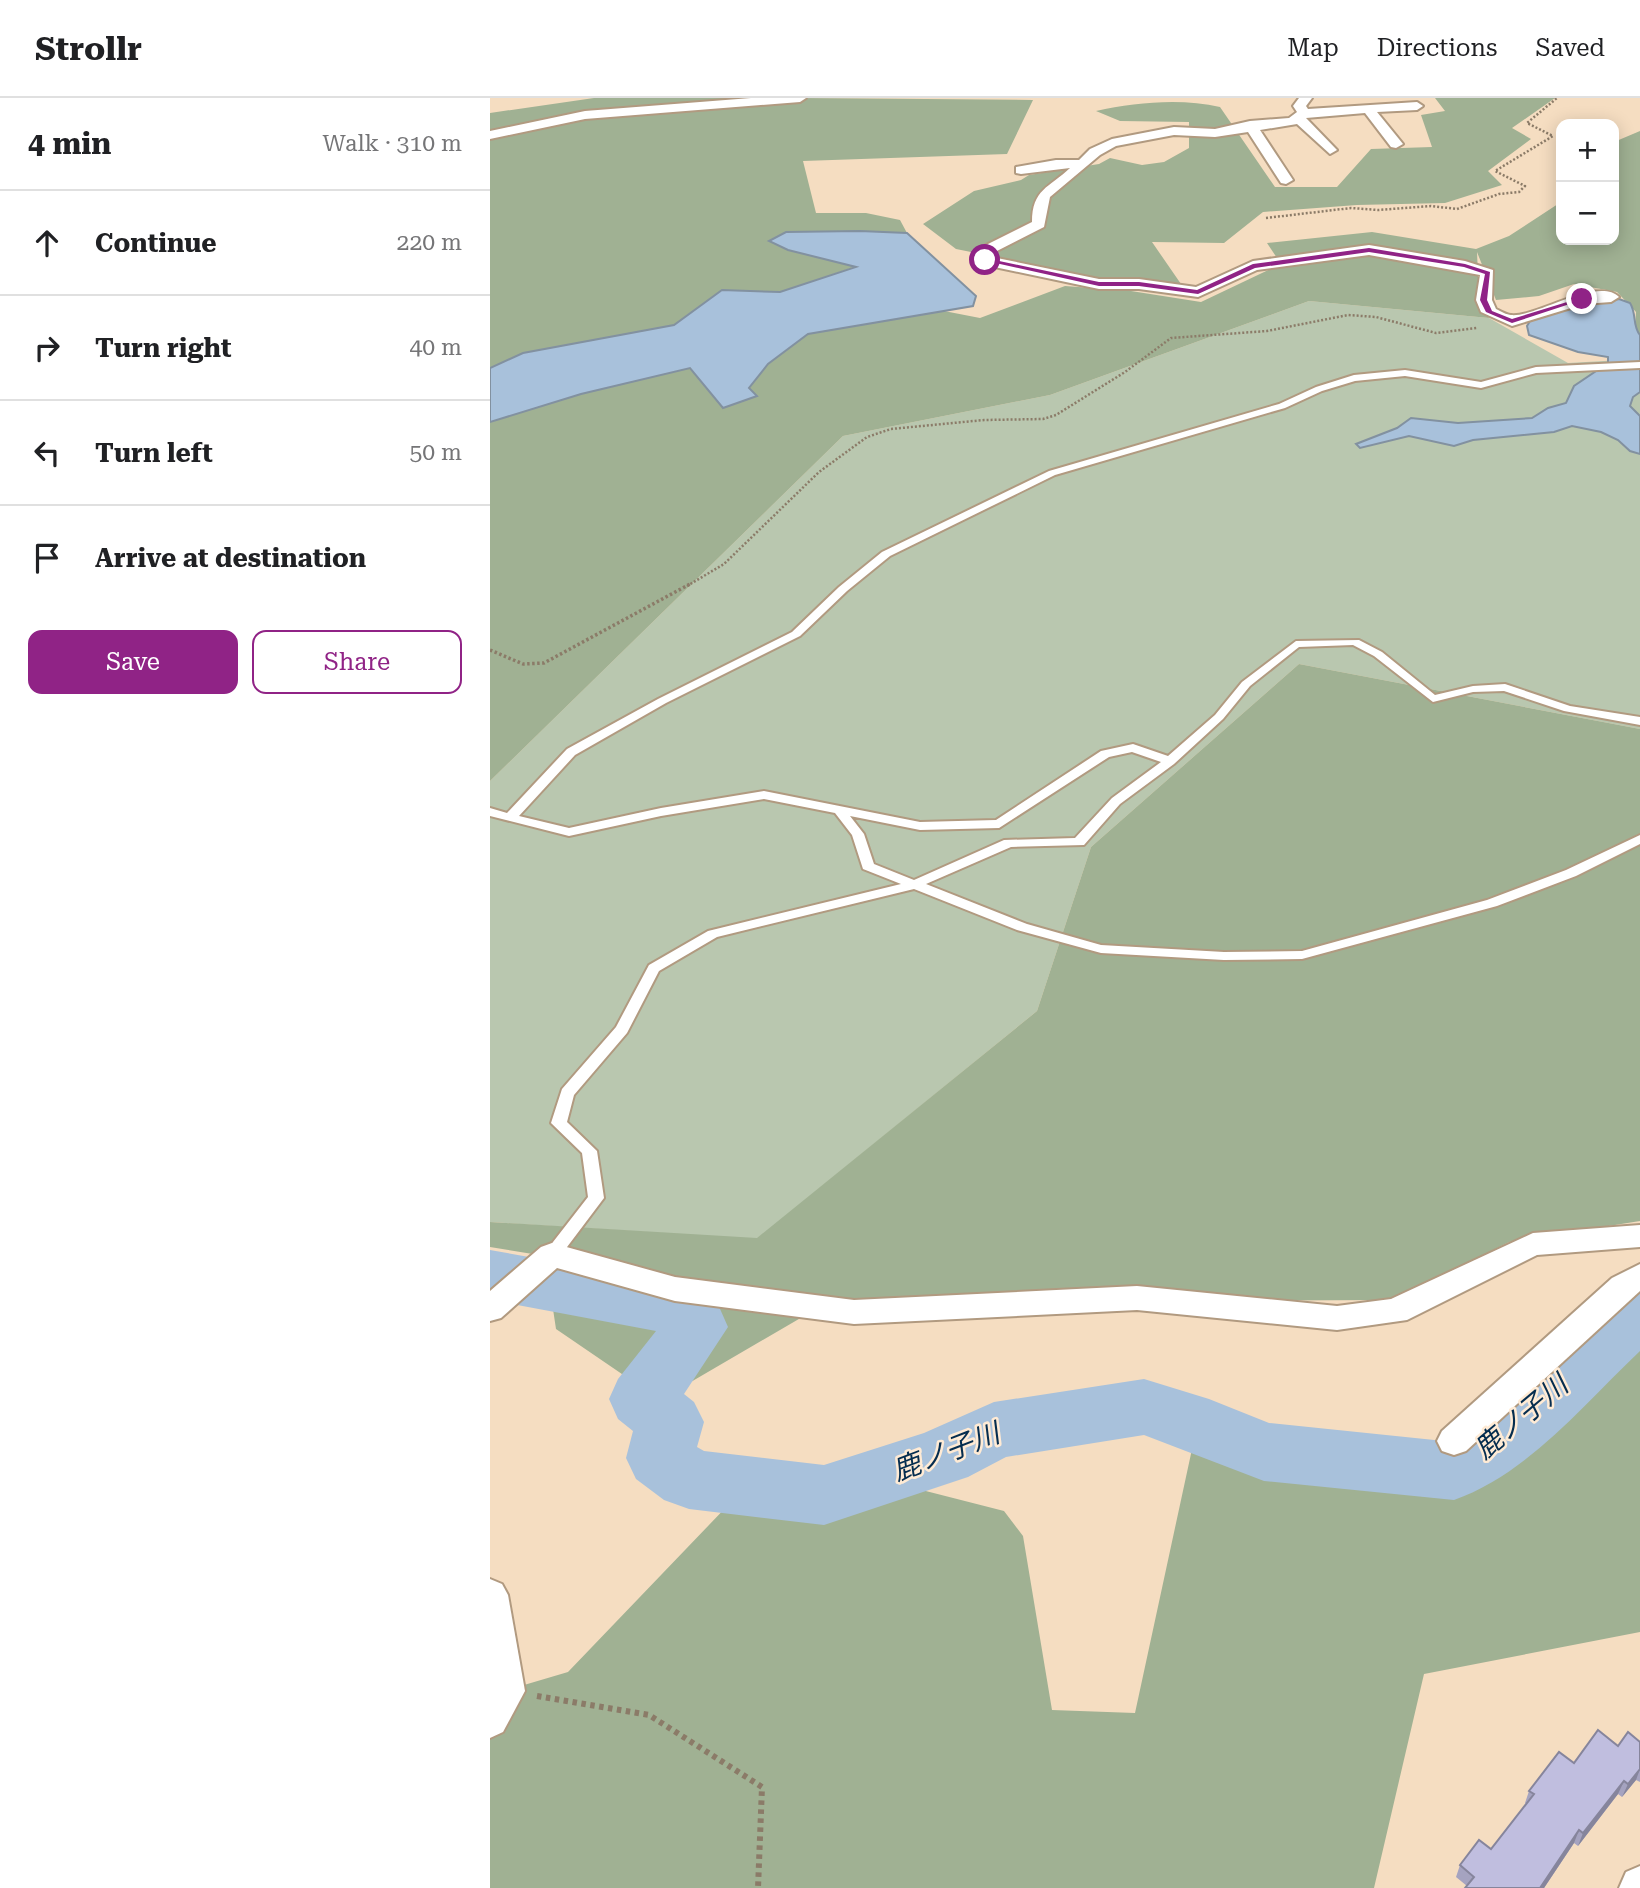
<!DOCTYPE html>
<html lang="en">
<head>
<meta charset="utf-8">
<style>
  body { margin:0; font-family:"Roboto Serif","Noto Sans JP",serif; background:#f6f6f6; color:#202124 }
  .controls { position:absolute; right:21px; top:21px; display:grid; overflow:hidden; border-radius:14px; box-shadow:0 4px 18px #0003 }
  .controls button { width:63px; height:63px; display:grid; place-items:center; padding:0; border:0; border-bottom:2px solid #e0e0e0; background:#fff; color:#202124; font:35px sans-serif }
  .stop { position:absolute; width:21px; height:21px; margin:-16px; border:5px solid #902386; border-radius:50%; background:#fff }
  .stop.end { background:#902386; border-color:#fff; box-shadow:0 2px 7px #0008 }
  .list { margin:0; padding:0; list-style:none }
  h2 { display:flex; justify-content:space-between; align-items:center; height:91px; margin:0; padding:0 28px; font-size:30px }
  h2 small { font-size:23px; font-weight:400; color:#757577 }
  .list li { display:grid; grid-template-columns:46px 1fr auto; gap:21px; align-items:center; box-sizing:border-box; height:105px; padding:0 28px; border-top:2px solid #e0e0e0 }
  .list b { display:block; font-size:26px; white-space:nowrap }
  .list em { font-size:23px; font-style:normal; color:#757577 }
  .actions { display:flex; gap:14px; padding:21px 28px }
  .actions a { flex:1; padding:16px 0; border:2px solid #902386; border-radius:14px; text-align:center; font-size:24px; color:#902386 }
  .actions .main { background:#902386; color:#fff }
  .icon { flex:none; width:38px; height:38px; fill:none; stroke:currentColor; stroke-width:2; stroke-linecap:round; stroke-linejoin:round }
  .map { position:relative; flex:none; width:1150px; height:1790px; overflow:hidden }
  header { display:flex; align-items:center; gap:42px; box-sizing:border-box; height:98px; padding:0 35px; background:#fff; border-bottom:2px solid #e0e0e0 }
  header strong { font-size:33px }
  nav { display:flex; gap:38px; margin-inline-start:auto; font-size:24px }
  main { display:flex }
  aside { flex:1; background:#fff }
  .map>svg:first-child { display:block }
</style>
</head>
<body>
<header>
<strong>Strollr</strong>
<nav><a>Map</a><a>Directions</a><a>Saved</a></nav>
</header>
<main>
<aside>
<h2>4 min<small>Walk · 310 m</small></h2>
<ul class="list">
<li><svg class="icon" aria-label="ahead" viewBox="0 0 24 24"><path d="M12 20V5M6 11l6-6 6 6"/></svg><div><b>Continue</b></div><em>220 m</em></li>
<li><svg class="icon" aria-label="right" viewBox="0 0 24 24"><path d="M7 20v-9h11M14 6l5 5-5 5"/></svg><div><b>Turn right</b></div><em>40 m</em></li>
<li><svg class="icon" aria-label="left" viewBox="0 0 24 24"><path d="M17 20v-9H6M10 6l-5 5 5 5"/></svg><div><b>Turn left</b></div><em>50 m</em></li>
<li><svg class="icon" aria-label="arrive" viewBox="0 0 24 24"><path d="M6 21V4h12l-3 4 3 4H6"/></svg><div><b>Arrive at destination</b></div></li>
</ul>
<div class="actions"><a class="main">Save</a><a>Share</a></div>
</aside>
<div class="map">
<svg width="1150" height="1790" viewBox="0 0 1150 1790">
  <rect width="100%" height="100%" fill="#f5ddc1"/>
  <path fill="#b9c7af" d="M819,203L999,220L1078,265L1150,261V631L809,566L601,749L547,913L267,1141L0,1124V683L353,338L560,297Z"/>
  <g fill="#a0b193">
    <path d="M104,0H244L288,3L309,0L543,2L517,56L313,63L326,115H376L410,122L417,135L296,134L280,143L298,152L367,168L290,194L232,192L184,227L33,255L0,270V15Z"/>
    <path d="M945,0H1065L1022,30L1041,41L998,73L1012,87L955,105L867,107L773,114L734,145L662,144L691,186L606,179L466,151L433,126L484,93L531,82L539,77L609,66L620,60L652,67L674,64L699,50V24L630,23L606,13C646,4 692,0 730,9L785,89H847L881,51L942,49L931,17L955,13Z"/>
    <path d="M1150,33V237L1145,230L1146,214L1127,194L1084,186L1049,198L1006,202L987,154L989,200L999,220L819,203L560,297L353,338L0,683V324L91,296L201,270L267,298L258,291L278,266L318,236L454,213L490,220L575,188L641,193L711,204L791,166L777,145L882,134L986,151L1019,138L1071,104V142H1124V44Z"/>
    <path d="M809,566L1150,631V1123L1019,1144L905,1202L338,1204L170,1302L66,1231L55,1158L0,1149V1124L267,1140L547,913L601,749Z"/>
    <path d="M1150,1250V1534L934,1576L884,1790H0V1597L78,1574L242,1403L424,1390L514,1413L533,1438L562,1612L645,1615L707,1328L990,1365Z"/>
  </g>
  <g fill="#a8c1db" stroke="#8291a0" stroke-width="2">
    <path d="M370,133L417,135L486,198L483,208L318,236L278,266L259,290L267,298L233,310L200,270L91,296L0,324V270L33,255L184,227L232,192L290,194L366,169L298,152L279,143L296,134Z"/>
    <path d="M1129,201L1140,205C1147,216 1142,228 1150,237V294L1143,299L1140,308L1150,318V356L1140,353L1128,342L1111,334L1082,328L1064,334L983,342L964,348L919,338L870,350L866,346L907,330L921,320L968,325L1042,320L1058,310L1076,305L1084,288L1118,265V259L1088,254L1039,237L1037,228L1040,223L1080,210Z"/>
    <path d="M0,1159L52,1179L45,1203L0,1198Z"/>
  </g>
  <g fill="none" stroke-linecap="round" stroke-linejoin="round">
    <path fill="#a8c1db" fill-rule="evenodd" d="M0,1152L200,1188L223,1195L238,1229L194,1296L204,1304L214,1324L207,1349L214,1353L334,1367L434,1335L504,1304L654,1281L719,1301L779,1325L954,1343L990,1319L1127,1196L1150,1189V1253C1094,1306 1038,1376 964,1402L774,1383L654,1337L516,1359L478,1379L334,1427L199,1411L174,1402L146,1381L136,1360L143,1333L128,1321L119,1301L128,1281L166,1233L0,1202Z"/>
    <g stroke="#b19a80" stroke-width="4">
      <path id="service" d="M1150,264V270L1046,275L991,290L915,278L865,283L832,293L795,310L565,377L400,458L357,493L310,538L176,605L85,657L29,718L79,730L171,710L274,693L430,724L506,722L611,653L643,646L678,658L725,617L752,584L806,543L869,542L892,554L945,597L983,588L1015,586L1080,608L1150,619V627L1074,613L1014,593L983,594L943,604L884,558L863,547L809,549L760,588L733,621L684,666L630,706L594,747L521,749L436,786L537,826L611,847L734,854L812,853L997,802L1076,772L1150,737V746L1086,778L1007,808L812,861L734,862L611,855L527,832L424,791L227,839L169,873L137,935L84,997L77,1024L107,1053L114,1100L68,1161L62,1163L56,1161L54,1157L56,1153L98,1099L92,1055L61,1025L72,991L126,929L159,867L218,833L411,786L373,771L362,737L345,715L274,701L171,718L79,738L0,718V710L17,715L77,651L168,601L302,534L349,489L392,454L559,373L789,306L826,289L864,277L915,272L991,284L1046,269ZM642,654L671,664L622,700L585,740L514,742L424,782L384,766L374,736L360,718L430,732L509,730L619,659Z"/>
    </g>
    <g stroke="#b19a80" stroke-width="4">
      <g id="minor">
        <path d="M261,0H316L310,4L95,21L0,41V33L95,13Z"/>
        <path d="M809,0H822L816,8L818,11L927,4L933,8L927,12L887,14L913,46L906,50L901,49L875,15L816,20L847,52L840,56L807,26L770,32L803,82L796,86L791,85L758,34L725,39L684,37L626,48L610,57L560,99L554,129L501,156L502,159L609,181H649L706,189L763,163L879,147L975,163L1003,172L1002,202L1006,211C1010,213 1017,217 1021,217C1045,220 1108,178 1129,199L1121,204L1094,206L1022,228L991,214L986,202L990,177L879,157L767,172L708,199L649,191H609L495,167L487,162L488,151L542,124C542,91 559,90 580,70L531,76L526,75V69L566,62H589L600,51L622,41L684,29L725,31L760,23L799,20L807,14L803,8Z"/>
        <path d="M1150,1127V1149L1047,1157L917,1222L847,1232L647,1212L364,1226L185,1203L67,1170L11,1220L0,1223V1193L51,1149L62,1145L185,1179L364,1202L647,1188L847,1208L901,1201L1043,1135Z"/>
        <path d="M1150,1166V1193L976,1353L964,1357L952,1353L947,1343L952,1333L1122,1180Z"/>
        <path d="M0,1481L12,1486L18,1497L35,1593L13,1634L0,1640Z"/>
        <path d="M1150,1768V1790H1129L1136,1774Z"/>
      </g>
    </g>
    <g stroke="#8b7b68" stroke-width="2.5" stroke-dasharray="2 2" stroke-linecap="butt">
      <path d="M776,120L861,110L888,112L941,108L967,111L1009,96L1029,94L1035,88L1005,73L1063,38L1037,25L1067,0"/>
      <path d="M197,488L234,466L329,374L377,339L401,331L494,322L553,321L566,317L635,274L681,240L777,233L858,217L886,219L946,235L987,230"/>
    </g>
    <path stroke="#8b7b68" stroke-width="3.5" stroke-dasharray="2.5 2.5" stroke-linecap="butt" d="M0,552L33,566L54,565L200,486"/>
    <path stroke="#8b7b68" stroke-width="6" stroke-dasharray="4.5 4.5" stroke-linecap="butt" d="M47,1598L159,1617L272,1689L268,1790"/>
    <use href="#service" fill="#fff" fill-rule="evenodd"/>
    <use href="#minor" fill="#fff" fill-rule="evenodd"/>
  </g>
  <path fill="#a5a3c0" d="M1150,1644V1684L1146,1682L1132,1699L1128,1696L1088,1748L1084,1745L1054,1790H975L977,1788L966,1779L970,1767L1001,1751L1036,1706L1035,1705L1039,1693L1084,1665L1128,1648Z"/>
  <g fill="#86859c">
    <path d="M1150,1671L1146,1682L1132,1699L1138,1686Z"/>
    <path d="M1134,1683L1128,1696L1088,1748L1093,1735Z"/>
    <path d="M1089,1732L1084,1745L1054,1790H1050Z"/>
  </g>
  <path fill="#c0bedf" stroke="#86859c" stroke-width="2" d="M1108,1632L1128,1648L1138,1634L1150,1644V1671L1138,1686L1134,1683L1093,1735L1089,1732L1050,1790H975L984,1779L970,1767L989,1742L1001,1751L1044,1696L1039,1693L1069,1654L1084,1665Z"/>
  <path fill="#902386" d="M879,150L975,166L1000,174L997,202L1002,213L1022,221L1090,200L1095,201L1022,225L996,214L990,202L995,176L974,169L879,154L765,170L708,196L649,188H609L492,162L495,160L609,184H649L707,192L763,166Z"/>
  <g text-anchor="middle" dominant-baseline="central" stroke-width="5" stroke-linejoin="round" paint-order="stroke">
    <g font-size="28" font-style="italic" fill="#052d4f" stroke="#ffebd5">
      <text transform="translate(1031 1319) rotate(-40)">鹿ノ子川</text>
      <text transform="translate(456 1354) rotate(-21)">鹿ノ子川</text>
    </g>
  </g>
</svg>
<div class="controls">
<button>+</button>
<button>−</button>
</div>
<div class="stop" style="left:495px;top:162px"></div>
<div class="stop end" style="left:1092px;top:201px"></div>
</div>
</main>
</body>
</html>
